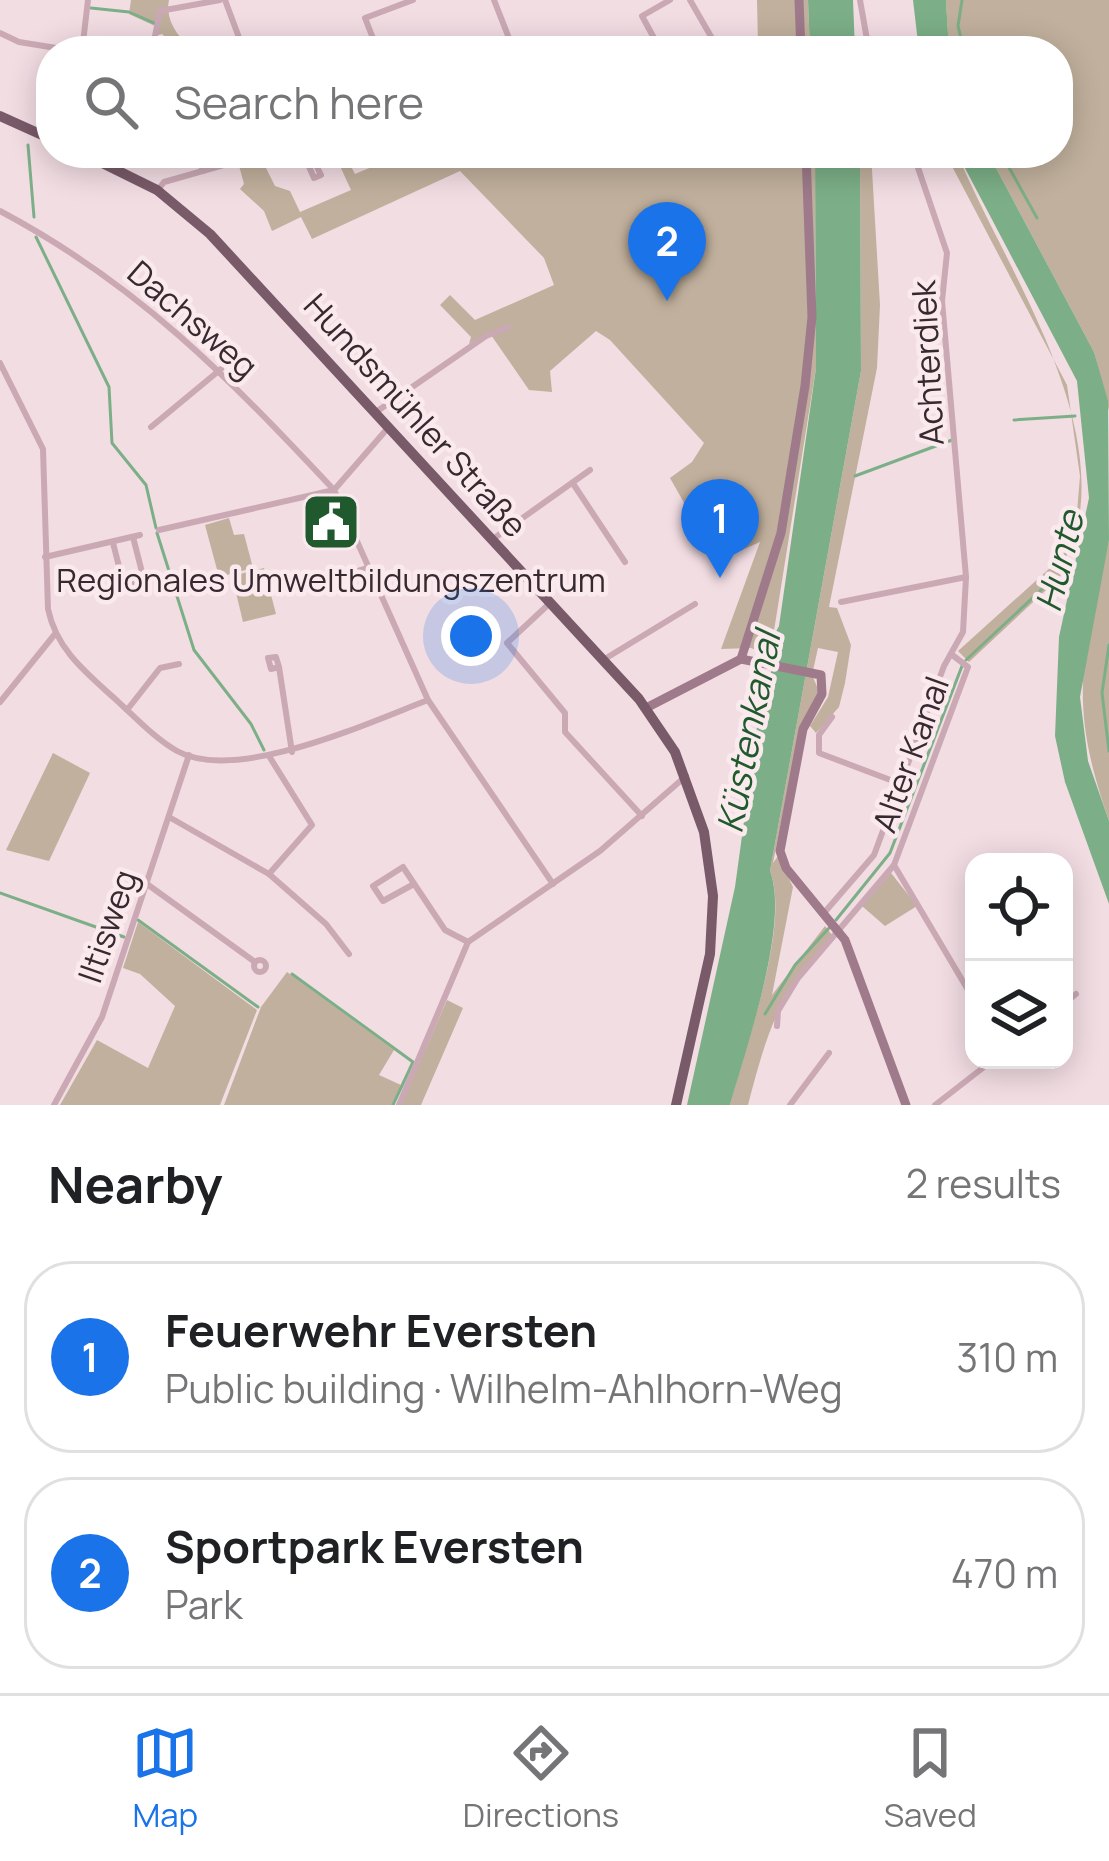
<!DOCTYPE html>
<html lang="en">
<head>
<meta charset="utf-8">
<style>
  body { margin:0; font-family:Manrope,sans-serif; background:#f6f6f6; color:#202124 }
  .controls { position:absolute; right:36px; bottom:36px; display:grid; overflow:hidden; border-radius:24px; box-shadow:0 6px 30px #0003 }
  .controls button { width:108px; height:108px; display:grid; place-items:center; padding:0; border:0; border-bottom:3px solid #e0e0e0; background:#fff; color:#202124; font:60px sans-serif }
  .you { position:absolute; left:471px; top:636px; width:42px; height:42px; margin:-30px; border:9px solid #fff; border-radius:50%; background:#1a73e8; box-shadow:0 0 0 18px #1a73e833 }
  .badge { display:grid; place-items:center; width:78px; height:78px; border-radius:50%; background:#1a73e8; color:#fff; font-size:39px; font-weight:700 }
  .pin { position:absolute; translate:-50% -99px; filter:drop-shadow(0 3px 6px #0008) }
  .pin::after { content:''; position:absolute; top:63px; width:42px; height:36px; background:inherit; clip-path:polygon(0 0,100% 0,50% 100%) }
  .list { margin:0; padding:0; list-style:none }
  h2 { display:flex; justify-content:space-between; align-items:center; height:156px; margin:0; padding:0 48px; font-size:51px }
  h2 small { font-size:39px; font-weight:400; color:#757577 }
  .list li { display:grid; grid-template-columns:78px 1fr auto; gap:36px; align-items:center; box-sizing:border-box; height:192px; margin:0 24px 24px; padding:0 24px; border:3px solid #e0e0e0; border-radius:48px }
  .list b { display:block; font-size:45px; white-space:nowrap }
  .list p { margin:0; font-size:39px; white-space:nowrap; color:#757577 }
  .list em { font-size:39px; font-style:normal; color:#757577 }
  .icon { flex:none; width:66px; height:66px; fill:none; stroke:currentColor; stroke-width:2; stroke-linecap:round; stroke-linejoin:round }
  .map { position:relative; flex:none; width:1109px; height:1105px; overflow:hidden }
  .search { position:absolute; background:#fff; box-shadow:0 6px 30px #0003; left:36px; right:36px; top:36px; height:132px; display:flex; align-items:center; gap:30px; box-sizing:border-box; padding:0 42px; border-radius:48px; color:#757577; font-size:45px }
  .sheet { height:588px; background:#fff }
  nav { display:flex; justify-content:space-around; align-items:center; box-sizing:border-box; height:168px; border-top:3px solid #e0e0e0; background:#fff; font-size:33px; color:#757577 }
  nav a { display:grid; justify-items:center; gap:6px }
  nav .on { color:#1a73e8 }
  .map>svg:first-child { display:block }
</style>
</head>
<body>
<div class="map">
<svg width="1109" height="1105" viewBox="0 0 1109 1105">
  <rect width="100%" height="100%" fill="#f2dde3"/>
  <g fill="#c1b09d">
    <path d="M131,0H169C164,21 182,49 208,51H181L162,34L154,36L155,26L129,14Z"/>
    <path d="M757,0H808L810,51H718L715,47L758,45Z"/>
    <path d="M946,0H1109V411L1094,352L988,153H1058V51H949Z"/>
    <path d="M334,153H344L355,174L405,153H815L816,368L773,637L778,658L751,648L721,649L760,542L717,561L670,478L692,462L704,443L610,340L596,331L550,371L552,392L529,390L489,332L469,344L471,337L440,305L450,295L475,320L554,285L544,258L460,171L312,239L301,217L272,231L264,211L240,189L244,184L238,162L260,156L275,186L290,191L300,212L351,190Z"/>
    <path d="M860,153H871L880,305L877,368L829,607L837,608L851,645L845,683L839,707L816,733L810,726L828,697L838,652L818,648L812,675L819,691L800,728L773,863L778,856L793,887L772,995L825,926L832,935C778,996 768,1028 748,1105H730C745,1046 791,925 770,871L861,371Z"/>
    <path d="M945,153H957C1002,263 1109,413 1075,537L1080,476L1067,385Z"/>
    <path d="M229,518L234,535L244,534L253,568L219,577L205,525Z"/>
    <path d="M1109,540V821C1067,700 1082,661 1109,540Z"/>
    <path d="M1071,541L1060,577L969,662L958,651L1061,558Z"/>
    <path d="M264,568L276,614L243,622L232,576Z"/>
    <path d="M53,753L90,773L49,861L6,850Z"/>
    <path d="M891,873L917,906L885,926L862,906Z"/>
    <path d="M138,922L257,1010L220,1105H60L97,1040L148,1068L175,1006L140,974L123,968Z"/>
    <path d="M287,972L394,1050L379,1075L401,1085L392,1105H224L261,1007Z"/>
    <path d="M447,1000L463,1008L421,1105H401Z"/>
  </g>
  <g fill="#7caf87">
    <path d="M808,0H853L855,51H810Z"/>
    <path d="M913,0H946L949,51H919Z"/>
    <path d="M815,153H860L861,371L770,871C790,923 746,1048 730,1105H687L735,887L762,690L778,658L773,637L779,626L816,368Z"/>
    <path d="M957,153H988L1094,352L1108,401L1109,540L1080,697L1088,761L1109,821V904L1065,782L1055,736L1059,637L1089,498L1077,381Z"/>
  </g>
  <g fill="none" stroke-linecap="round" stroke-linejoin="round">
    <g stroke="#7caf87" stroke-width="3">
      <path d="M962,0L958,26L964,51"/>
      <path d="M91,8L129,12L154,23"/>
      <path d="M28,145L34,217"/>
      <path d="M1001,153L1037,218"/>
      <path d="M36,237L109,387L112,443L146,485L156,528"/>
      <path d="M1014,420L1075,416"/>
      <path d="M855,476L952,440"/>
      <path d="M157,533L194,650L251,724L264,750"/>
      <path d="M1109,645L1102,693L1109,751"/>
      <path d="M966,660L1056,576"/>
      <path d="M0,893L124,937"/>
      <path d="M138,920L258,1007"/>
      <path d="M836,920L890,853L962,666"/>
      <path d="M292,974L413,1062L393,1105"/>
      <path d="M765,1014L795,965L830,927"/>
    </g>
    <g stroke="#caa9b5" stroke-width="6">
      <path d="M225,0L244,51"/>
      <path d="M494,0L514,51"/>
      <path d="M690,0L713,40L693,51"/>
      <path d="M860,0L869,51"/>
      <path d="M0,33L19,42L75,51"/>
      <path d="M82,51L88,0"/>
      <path d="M152,51L160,11L220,0"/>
      <path d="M360,51L376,45"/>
      <path d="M378,51L365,18L413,0"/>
      <path d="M661,51L642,16L670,0"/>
      <path d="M197,153L203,171"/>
      <path d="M303,153L314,178L321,175L315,163L307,162"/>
      <path d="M158,190L164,182L266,153"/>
      <path d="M0,211C138,284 229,378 334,490"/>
      <path d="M0,363L43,449L48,609C56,648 84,671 113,697C133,715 154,738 177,751C236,784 370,722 428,700"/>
      <path d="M376,412L486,336L508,327"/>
      <path d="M151,427L221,369"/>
      <path d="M387,429L334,490L428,700L553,884"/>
      <path d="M574,485L625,562"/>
      <path d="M159,530L334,490"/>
      <path d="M493,539L590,470"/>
      <path d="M113,543L124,586L144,580L133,537"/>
      <path d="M45,557L140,535"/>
      <path d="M313,577L324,575L328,580L367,568"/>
      <path d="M313,577L316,589L328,580"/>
      <path d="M841,602L966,577"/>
      <path d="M550,603L507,643L565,713V732L642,816"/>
      <path d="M603,660L695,604"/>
      <path d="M279,667L276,657L268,658L271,669L279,667L292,752"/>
      <path d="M0,702L55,634"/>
      <path d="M127,710L160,668L179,664"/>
      <path d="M832,717L819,735V753L901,784"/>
      <path d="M169,817L269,874L326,924L349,954"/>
      <path d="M894,865L974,1000"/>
      <path d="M269,874L312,825L269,756"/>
      <path d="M147,884L255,962"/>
      <path d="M414,884L383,901L373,886L403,867L445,930L468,942"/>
      <path d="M824,913L874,855L944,666L963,632L966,577L942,301L947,253L913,153"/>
      <circle cx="260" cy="966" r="6"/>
      <path d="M1064,1004L1076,994"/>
      <path d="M777,1026L778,1011L798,978L894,865L968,667L951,654"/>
      <path d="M54,1105L102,1017L189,755"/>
      <path d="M399,1105L468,942L600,851L686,776"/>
      <path d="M790,1105L829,1053"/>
      <path d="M935,1105L993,1060"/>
    </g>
    <g stroke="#9e7a8b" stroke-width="9">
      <path d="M799,0L801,51"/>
      <path d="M741,659L781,533L805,386L812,317L806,153"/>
      <path d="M646,708L741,659L821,675L822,694L803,729L780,851L786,868L845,940L906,1105"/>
    </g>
    <g stroke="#795a69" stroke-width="10">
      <path d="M0,116L51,139"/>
      <path d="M82,153L157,190L210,234L639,699L675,752L704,832L713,896L710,954L676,1105"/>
    </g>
  </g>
  <defs>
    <g id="civic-square" transform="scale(3)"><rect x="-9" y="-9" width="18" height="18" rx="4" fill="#1f592d" stroke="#faeaee"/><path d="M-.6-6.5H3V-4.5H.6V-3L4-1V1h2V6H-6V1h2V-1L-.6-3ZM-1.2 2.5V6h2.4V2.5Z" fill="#fff"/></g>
  </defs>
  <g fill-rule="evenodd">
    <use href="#civic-square" x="331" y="522"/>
  </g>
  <g text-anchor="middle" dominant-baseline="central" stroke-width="9" stroke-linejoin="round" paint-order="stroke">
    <g font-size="33" fill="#372930" stroke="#faeaee">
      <text transform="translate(193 319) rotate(41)">Dachsweg</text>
      <text transform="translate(927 363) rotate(-93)">Achterdiek</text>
      <text transform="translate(416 415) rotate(48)">Hundsmühler Straße</text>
      <text transform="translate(910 754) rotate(-70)">Alter Kanal</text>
      <text transform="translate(107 926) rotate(-71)">Iltisweg</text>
    </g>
    <g font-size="33" fill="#372930" stroke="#faeaee">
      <text x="331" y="579">Regionales Umweltbildungszentrum</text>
    </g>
    <g font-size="36" font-style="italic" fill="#1f592d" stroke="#faeaee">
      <text transform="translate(1059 561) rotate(-76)">Hunte</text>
      <text transform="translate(748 732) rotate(-79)">Küstenkanal</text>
    </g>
  </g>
</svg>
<div class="controls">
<button><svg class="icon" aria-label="locate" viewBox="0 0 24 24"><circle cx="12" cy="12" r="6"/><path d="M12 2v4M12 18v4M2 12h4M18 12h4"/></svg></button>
<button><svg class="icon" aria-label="layers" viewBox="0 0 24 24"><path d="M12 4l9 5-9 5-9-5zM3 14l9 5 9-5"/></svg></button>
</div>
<div class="you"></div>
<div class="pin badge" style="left:720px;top:578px">1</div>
<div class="pin badge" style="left:667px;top:301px">2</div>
<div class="search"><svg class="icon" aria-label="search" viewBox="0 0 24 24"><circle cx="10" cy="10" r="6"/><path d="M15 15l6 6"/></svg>Search here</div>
</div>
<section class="sheet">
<h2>Nearby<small>2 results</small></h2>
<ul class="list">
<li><span class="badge">1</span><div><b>Feuerwehr Eversten</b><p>Public building · Wilhelm-Ahlhorn-Weg</p></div><em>310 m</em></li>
<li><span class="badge">2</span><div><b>Sportpark Eversten</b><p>Park</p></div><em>470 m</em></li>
</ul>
</section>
<nav>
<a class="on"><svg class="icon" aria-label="map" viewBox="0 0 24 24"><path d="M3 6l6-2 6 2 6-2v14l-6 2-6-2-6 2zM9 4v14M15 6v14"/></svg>Map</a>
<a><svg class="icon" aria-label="directions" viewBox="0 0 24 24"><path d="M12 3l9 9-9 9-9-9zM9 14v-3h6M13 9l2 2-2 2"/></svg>Directions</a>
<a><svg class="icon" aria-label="saved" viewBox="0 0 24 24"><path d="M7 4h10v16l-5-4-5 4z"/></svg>Saved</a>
</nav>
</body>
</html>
